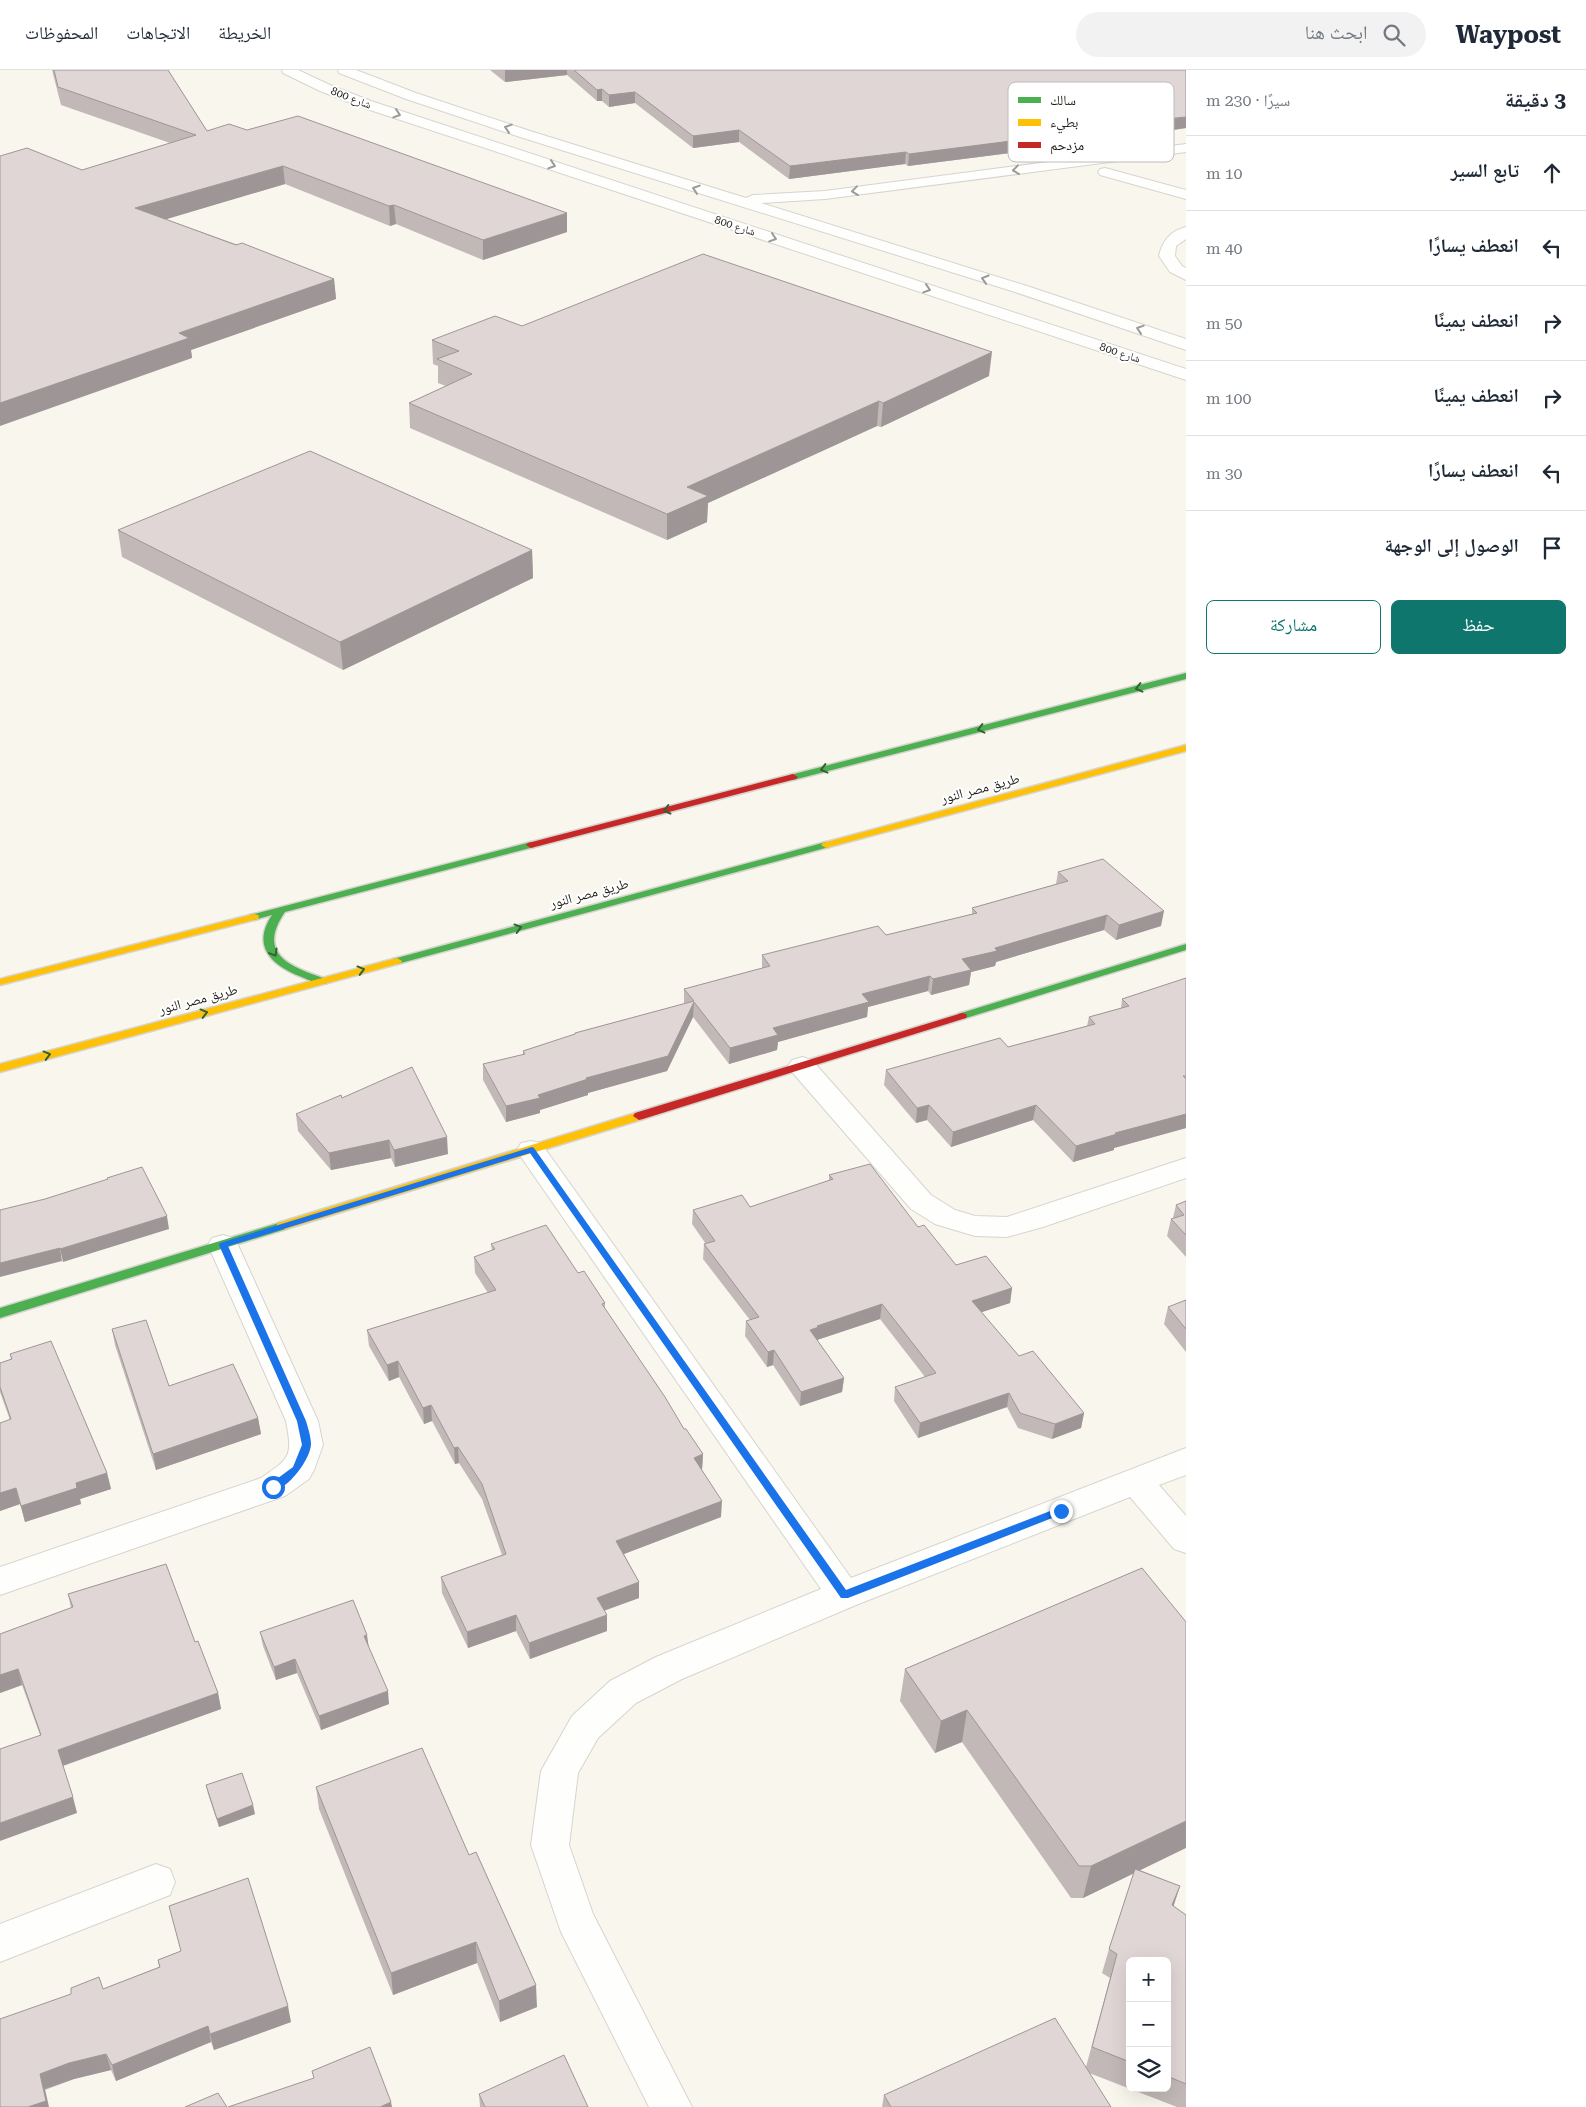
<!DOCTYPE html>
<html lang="ar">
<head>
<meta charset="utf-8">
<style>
  body { margin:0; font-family:"Roboto Serif","Noto Naskh Arabic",serif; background:#f2f2f3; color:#1f2937; direction:rtl }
  .controls { position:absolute; right:15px; bottom:15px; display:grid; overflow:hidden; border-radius:8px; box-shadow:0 5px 20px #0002 }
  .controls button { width:45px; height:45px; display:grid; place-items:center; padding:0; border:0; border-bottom:1px solid #e0e1e3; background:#fff; color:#1f2937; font:25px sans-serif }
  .stop { position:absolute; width:15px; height:15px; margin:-11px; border:4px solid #1a73e8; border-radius:50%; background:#fff }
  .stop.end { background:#1a73e8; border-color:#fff; box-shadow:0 1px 5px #0008 }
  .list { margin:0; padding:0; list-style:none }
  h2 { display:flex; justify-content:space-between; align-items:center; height:65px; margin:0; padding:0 20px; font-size:21px }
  h2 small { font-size:16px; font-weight:400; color:#747a83 }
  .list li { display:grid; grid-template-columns:32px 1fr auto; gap:15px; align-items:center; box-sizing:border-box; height:75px; padding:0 20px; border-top:1px solid #e0e1e3 }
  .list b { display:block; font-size:19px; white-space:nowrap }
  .list em { font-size:16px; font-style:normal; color:#747a83 }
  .actions { display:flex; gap:10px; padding:15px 20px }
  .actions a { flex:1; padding:11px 0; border:1px solid #0f766e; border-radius:8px; text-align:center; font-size:18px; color:#0f766e }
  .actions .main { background:#0f766e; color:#fff }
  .icon { flex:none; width:28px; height:28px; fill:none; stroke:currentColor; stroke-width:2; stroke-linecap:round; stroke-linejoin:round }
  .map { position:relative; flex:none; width:1186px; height:2037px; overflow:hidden; direction:ltr }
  header { display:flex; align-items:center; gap:30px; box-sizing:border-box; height:70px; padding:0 25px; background:#fff; border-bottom:1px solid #e0e1e3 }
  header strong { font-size:24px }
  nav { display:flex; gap:28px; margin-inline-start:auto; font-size:18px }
  .search { width:350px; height:45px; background:#f2f2f3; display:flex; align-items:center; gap:12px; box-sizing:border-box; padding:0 18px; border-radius:28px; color:#747a83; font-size:19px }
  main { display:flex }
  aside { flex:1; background:#fff }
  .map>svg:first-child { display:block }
</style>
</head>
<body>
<header>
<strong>Waypost</strong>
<div class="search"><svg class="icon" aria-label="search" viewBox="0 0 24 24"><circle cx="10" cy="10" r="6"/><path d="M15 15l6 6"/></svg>ابحث هنا</div>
<nav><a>الخريطة</a><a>الاتجاهات</a><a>المحفوظات</a></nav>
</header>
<main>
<aside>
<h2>3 دقيقة<small>سيرًا · 230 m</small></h2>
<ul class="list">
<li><svg class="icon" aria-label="ahead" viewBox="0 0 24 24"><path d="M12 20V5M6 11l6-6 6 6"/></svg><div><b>تابع السير</b></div><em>10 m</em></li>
<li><svg class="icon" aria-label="left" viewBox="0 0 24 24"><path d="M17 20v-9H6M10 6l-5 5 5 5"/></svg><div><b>انعطف يسارًا</b></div><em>40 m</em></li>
<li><svg class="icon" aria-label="right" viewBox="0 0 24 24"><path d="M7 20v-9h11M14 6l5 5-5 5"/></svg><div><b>انعطف يمينًا</b></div><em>50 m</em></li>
<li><svg class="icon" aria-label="right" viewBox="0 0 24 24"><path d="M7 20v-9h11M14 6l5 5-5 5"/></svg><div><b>انعطف يمينًا</b></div><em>100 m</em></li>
<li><svg class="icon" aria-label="left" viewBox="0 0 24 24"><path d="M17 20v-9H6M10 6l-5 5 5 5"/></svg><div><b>انعطف يسارًا</b></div><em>30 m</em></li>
<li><svg class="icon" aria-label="arrive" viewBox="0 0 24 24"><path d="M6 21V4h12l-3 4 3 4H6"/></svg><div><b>الوصول إلى الوجهة</b></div></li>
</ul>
<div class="actions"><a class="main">حفظ</a><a>مشاركة</a></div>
</aside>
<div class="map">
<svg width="1186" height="2037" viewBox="0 0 1186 2037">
  <rect width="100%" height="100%" fill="#f9f6ee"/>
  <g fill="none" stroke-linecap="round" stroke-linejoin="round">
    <g stroke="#d6d4ce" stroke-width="2">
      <g id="street">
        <path d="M282,0H298L330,15L371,31L1186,299V310L361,37L320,21L283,3Z"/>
        <path d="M338,0H356L416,23L530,61L746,128L753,125L825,121L1186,74V82L825,129L761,133L1027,216L1186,269V280L1015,222L520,67L406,29L339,3Z"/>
        <path d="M1105,98L1186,120V129L1100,105L1098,102L1100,99Z"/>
        <path d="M1186,157V169L1176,176L1175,186L1182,196L1186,198V210L1170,202L1159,186C1162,171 1170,161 1186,157Z"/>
        <path d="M802,987L812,990L931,1125L955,1140L975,1146L1007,1147L1186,1088V1108L1043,1157L1007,1167L975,1166L935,1154L911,1139L792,1002L788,996L792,990Z"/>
        <path d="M531,1071L541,1073L851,1508L1186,1378V1405L1159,1415L1186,1446V1483L1174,1479L1130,1427L856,1535L682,1609L636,1633L598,1668L578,1703L569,1775L593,1844L692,2037H649L561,1862L531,1775L541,1701L572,1646L610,1611L656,1587L821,1519L521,1087L517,1080L521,1073Z"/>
        <path d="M223,1165L234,1168L238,1175L318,1351L323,1375L314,1400L309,1409L285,1426L0,1525V1497L261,1408C290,1388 293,1387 286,1351L208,1175L212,1168Z"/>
        <path d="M156,1794L170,1799L175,1812L170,1825L0,1892V1854Z"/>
      </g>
    </g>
    <g stroke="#d6d4ce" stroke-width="3">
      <g id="fast">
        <path d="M1186,603V609L793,710L788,707L790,705Z"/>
        <path d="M531,772L536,775L534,777L285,842C256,884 290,897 327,909L328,911L327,913C319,915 311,911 304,908C274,897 250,878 272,845L254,850L249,847L250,845Z"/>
        <path d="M826,772L831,775L829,777L401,893L397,894L392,891L393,889Z"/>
        <path d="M1186,874V880L966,948L962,949L957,946L958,944Z"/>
        <path d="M282,1152L286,1153L288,1156L286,1159L0,1248V1238Z"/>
      </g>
    </g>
    <g stroke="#d6d4ce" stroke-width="3">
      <g id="slow">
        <path d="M1186,675V681L829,777L826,778L821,775L823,773Z"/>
        <path d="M254,844L258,845L259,847L258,849L0,915V909Z"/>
        <path d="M397,888L402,891L401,893L0,1002V994Z"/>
        <path d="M639,1042L643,1043L645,1046L643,1049L286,1159H278L276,1156L278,1153Z"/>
      </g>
    </g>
    <g stroke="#d6d4ce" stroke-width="3">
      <g id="jam">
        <path d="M793,704L798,707L796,709L531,778L526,775L528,773Z"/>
        <path d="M962,943L966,944L967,946L966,948L643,1049L639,1050L633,1046L635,1043Z"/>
      </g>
    </g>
    <use href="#street" fill="#fefefc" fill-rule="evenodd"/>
    <use href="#fast" fill="#4caf50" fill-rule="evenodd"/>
    <use href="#slow" fill="#ffc107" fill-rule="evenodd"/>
    <use href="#jam" fill="#c62828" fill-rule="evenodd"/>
  </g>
  <g fill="#c2b8b8" fill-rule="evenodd">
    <path d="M52,0H168L207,61L247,60L567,143V162L483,190L396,154L390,156L285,114L165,149L334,209L336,229L191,280L192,288L82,100L170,73L61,35Z"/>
    <path d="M490,0H1186V58L1166,61V63L908,96L905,94L789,109L739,72L693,78L635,33L609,37L602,31H597L567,5L505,12Z"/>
    <path d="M522,256L989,306L881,357L877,356L708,433L707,452L667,470L410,358L409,333L446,316L438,313V296L433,294L432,270Z"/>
    <path d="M118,460L532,480L533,508L343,600L122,487Z"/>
    <path d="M1058,802L1161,856L1116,870L1104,860L996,892L995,896L971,902L969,915L931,925L928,921L868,937L867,947L778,972L777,980L729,994L693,947L667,1001L588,1023V1025L540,1040V1043L506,1052L483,1010V994L523,985V981L575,965V963L684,934V919L762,898V885L886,865L972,844V838L1056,814Z"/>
    <path d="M1186,908V1058L1114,1078V1080L1073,1092L1033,1050L951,1077L927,1050L916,1053L884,1015L886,1000L1008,977L1087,956L1089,947L1121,938L1122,929Z"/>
    <path d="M342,1028L448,1084L395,1097L391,1088L331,1100L298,1061L296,1044Z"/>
    <path d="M829,1105L918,1157L956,1195L1012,1218L1010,1233L981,1242L1019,1286L1084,1343L1081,1358L1052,1369L1018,1358L1007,1337L918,1368L894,1331L895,1317L925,1307L880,1249L817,1270L844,1308L842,1322L800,1336L773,1295L767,1297L745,1266L746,1251L750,1250L703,1189L704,1174H706L692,1154L693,1140L750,1137L829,1111Z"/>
    <path d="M1186,1131V1187L1167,1166L1171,1149L1173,1148L1176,1135Z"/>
    <path d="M491,1174L578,1203L605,1233V1239L684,1359L703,1384L702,1400L721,1447L624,1484L639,1512V1528L604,1541L607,1561L530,1589L516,1561L468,1578L442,1523L441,1507L502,1485L482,1429L459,1393L455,1394L432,1351L424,1354L399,1307L389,1311L369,1276L367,1260L488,1223L475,1203L474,1187L492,1181Z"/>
    <path d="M1186,1230V1282L1164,1254L1168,1237Z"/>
    <path d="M112,1259L169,1316L258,1348L261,1364L156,1400L115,1275Z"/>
    <path d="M10,1284L107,1403L111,1419L80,1429L81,1434L25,1452L20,1434L0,1441V1353L10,1350L0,1322V1293L11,1289Z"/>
    <path d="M1142,1498L1140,1800L1180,1816L1173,1836L1186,1845V2037H1177L1089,2003L1111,2037H882L884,2025L1086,1997L1110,1908L1102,1903L1109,1879L1134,1803L1083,1828H1071L962,1672L935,1683L900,1631L905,1599ZM1130,1891H1167V2018H1130Z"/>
    <path d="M68,1524L195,1572L218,1623L221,1639L63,1696L77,1743L40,1665L22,1615L0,1623V1564L71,1538Z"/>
    <path d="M260,1562L368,1577L389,1634L321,1660L297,1603L276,1610L263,1576Z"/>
    <path d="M206,1715L255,1744L219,1757L208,1724Z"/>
    <path d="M316,1717L469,1785L537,1937L500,1952L477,1893L393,1925L319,1739Z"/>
    <path d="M169,1836L291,1952L214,1980L211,1972L116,2011L111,2000L74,2009L0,2037L103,1919L159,1897L158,1890L181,1881Z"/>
    <path d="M479,2024L588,2037H480Z"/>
  </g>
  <g fill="#9e9696">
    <path d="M505,0H567V5L505,12Z"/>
    <path d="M602,19V31H597V20Z"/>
    <path d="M635,22V33L609,37V25Z"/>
    <path d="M1186,47V58L1166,61V63L908,96L909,84Z"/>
    <path d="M739,60V72L693,78V66Z"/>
    <path d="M906,82L905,94L789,109L790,96Z"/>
    <path d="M283,96L285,114L137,158L135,138Z"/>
    <path d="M394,135L396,154L390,156L389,136Z"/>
    <path d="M567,143V162L483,190V170Z"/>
    <path d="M334,209L336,229L191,280L192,288L0,356V333L179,263Z"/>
    <path d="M992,282L989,306L881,357L883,333Z"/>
    <path d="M879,331L877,356L708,433L707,452L667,470V444L687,417Z"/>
    <path d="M532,480L533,508L343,600L340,572Z"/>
    <path d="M1164,841L1161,856L1116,870L1119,855Z"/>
    <path d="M1107,845L1104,860L996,892L995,896L971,902L969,915L931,925L933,909L962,889L995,878Z"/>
    <path d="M930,906L928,921L868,937L867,947L778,972L777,980L729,994L730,978L773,958L862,924Z"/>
    <path d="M694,932L693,947L667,1001L588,1023V1025L540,1040V1043L506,1052V1036L586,1008Z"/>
    <path d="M929,1035L927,1050L916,1053L917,1038Z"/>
    <path d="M1036,1035L1033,1050L951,1077L953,1062Z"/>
    <path d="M1186,1044V1058L1114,1078V1080L1073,1092L1076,1076L1115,1063Z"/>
    <path d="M447,1067L448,1084L395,1097L394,1080Z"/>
    <path d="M389,1070L391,1088L331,1100L329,1083Z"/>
    <path d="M167,1146L169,1159L63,1192L60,1179Z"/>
    <path d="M60,1178L62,1191L0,1207V1193Z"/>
    <path d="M1012,1218L1010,1233L970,1246L972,1231Z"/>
    <path d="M882,1234L880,1249L817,1270V1272L810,1260L817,1256Z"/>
    <path d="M774,1280L773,1295L767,1297L768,1282Z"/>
    <path d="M398,1291L399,1307L389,1311L387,1295Z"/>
    <path d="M844,1308L842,1322L800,1336L801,1322Z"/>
    <path d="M1009,1323L1007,1337L918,1368L920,1353Z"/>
    <path d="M431,1335L432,1351L424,1354L423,1338Z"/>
    <path d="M1084,1343L1081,1358L1052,1369L1055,1354Z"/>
    <path d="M258,1348L261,1364L156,1400L153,1384Z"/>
    <path d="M458,1377L459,1393L455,1394L454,1378Z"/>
    <path d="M703,1384L702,1400L693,1404L694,1388Z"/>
    <path d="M107,1403L111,1419L80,1429L81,1434L25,1452L21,1436L76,1413Z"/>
    <path d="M16,1418L20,1434L0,1441V1423Z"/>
    <path d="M722,1431L721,1447L616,1487V1471Z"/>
    <path d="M639,1512V1528L597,1543V1528Z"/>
    <path d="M516,1545V1561L468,1578L467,1562Z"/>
    <path d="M607,1545V1561L530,1589L529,1573Z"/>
    <path d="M367,1565L369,1579L364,1566Z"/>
    <path d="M295,1589L297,1603L276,1610L274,1597Z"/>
    <path d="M18,1599L22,1615L0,1623V1605Z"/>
    <path d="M388,1621L389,1634L321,1660L319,1646Z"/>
    <path d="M218,1623L221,1639L62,1696L58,1680Z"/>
    <path d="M967,1640L962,1672L935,1683L941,1651Z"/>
    <path d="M73,1727L77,1743L0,1771V1753Z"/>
    <path d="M253,1735L255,1744L219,1757L217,1749Z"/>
    <path d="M1186,1751V1778L1083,1828L1091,1796Z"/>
    <path d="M1180,1816L1172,1841V1835Z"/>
    <path d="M476,1872L477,1893L393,1925L391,1903Z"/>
    <path d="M536,1915L537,1937L500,1952L499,1931Z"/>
    <path d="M288,1936L291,1952L214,1980L210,1964Z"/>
    <path d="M208,1956L211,1972L116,2011L112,1995Z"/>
    <path d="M106,1984L111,2000L74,2009L45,2019L49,2037H28L40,2004L69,1993Z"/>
    <path d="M391,2032L392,2037H380Z"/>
  </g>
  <g fill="#e1d6d6" stroke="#9e9696">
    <path d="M54,0H168L207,61L229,54L247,60L298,46L567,143L483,170L394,135L389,136L283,96L135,138L236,175L242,173L334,209L179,263L189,268L0,333V86L27,78L82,100L196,65L58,17Z"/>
    <path d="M574,0H1186V47L1165,49L1168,51L909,84L906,82L790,96L739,60L693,66L635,22L609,25L602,19L597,20Z"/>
    <path d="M703,184L992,282L883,333L879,331L687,417L708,426L667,444L409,333L472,304L437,289L459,281L432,270L495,246L522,256Z"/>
    <path d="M310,381L532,480L340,572L118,460Z"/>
    <path d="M1103,789L1164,841L1119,855L1107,845L995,878L997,881L962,889L971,900L933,909L930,906L862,924L869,932L773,958L778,965L730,978L694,932L668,986L586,1008L588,1009L538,1025L540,1028L506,1036L483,994L525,984L523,981L575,964V963L694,931L684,919L770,896L762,885L878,856L886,865L977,843L972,838L1068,811L1058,802Z"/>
    <path d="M1186,908V1006H1183L1186,1009V1044L1115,1063L1117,1064L1076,1076L1036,1035L953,1062L929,1035L917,1038L886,1000L1000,968L1008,977L1095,954L1089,947L1129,936L1122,929Z"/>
    <path d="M412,997L447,1067L394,1080L389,1070L329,1083L296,1044L341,1025L342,1028Z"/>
    <path d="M870,1094L918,1157L924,1155L956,1195L986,1186L1012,1218L972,1231L1019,1286L1033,1281L1084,1343L1055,1354L1020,1343L1009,1323L920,1353L895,1317L936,1303L882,1234L817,1256L819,1257L810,1260L844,1308L801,1322L774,1280L768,1282L746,1251L759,1247L704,1174L715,1171L693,1140L742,1125L750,1137L833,1109L829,1105Z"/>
    <path d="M142,1097L167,1146L60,1179V1178L0,1193V1140L45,1129L108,1109L107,1108Z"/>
    <path d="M1186,1131V1165L1171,1149L1184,1145L1176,1135Z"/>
    <path d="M546,1155L578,1203L584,1201L605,1233L602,1234L665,1327L684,1359H686L703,1384L694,1388L722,1431L616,1471L639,1512L597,1528L607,1545L529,1573L516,1545L467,1562L441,1507L506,1484L482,1414L458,1377L454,1378L431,1335L423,1338L398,1291L387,1295L367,1260L496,1220L474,1187L495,1179L491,1174Z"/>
    <path d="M1186,1230V1259L1168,1237Z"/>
    <path d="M146,1250L169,1316L233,1294L258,1348L153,1384L112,1259Z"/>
    <path d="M51,1271L107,1403L76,1413L77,1418L21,1436L16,1418L0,1423V1353L11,1349L0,1317V1293L12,1289L10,1284Z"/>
    <path d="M166,1494L195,1572L198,1571L218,1623L58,1680L73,1727L0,1753V1679L41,1665L18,1599L0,1605V1564L73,1537L68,1524Z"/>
    <path d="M1142,1498L1186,1552V1751L1091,1796H1079L967,1640L941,1651L905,1599Z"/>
    <path d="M353,1530L367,1565L364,1566L388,1621L319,1646L295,1589L274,1597L260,1562Z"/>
    <path d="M422,1678L469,1785L476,1782L536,1915L499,1931L476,1872L391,1903L316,1717Z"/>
    <path d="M242,1703L253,1735L217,1749L206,1715Z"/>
    <path d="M1135,1799L1180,1816L1172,1835L1186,1845V2014L1167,2006V1891H1130V1992L1092,1977L1117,1884L1109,1879Z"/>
    <path d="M248,1808L288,1936L210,1964L208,1956L112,1995L106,1984L69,1993L40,2004L46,2031L28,2037H0V1949L71,1924V1918L99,1907L103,1919L160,1897L158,1890L181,1881L169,1836Z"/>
    <path d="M1055,1948L1111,2037H891L884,2025Z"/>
    <path d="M370,1977L391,2032L380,2037H228L314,2008L312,2001Z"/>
    <path d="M564,1985L588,2037H485L479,2024Z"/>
    <path d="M218,2023L227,2037H185Z"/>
  </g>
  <defs><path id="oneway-chevron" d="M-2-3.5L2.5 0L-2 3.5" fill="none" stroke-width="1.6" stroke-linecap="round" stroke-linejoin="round" transform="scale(1.25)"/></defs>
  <g stroke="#9a9a96">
    <use href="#oneway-chevron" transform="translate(397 44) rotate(18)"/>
    <use href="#oneway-chevron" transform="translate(508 58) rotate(-162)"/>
    <use href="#oneway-chevron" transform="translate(552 95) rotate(18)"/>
    <use href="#oneway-chevron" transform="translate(1016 100) rotate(173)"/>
    <use href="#oneway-chevron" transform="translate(696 119) rotate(-162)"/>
    <use href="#oneway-chevron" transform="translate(855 121) rotate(173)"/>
    <use href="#oneway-chevron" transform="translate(773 168) rotate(18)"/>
    <use href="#oneway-chevron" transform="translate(985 209) rotate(-163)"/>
    <use href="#oneway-chevron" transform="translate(927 219) rotate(18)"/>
    <use href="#oneway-chevron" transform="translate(1140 259) rotate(-162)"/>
  </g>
  <g stroke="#346032">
    <use href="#oneway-chevron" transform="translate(1139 618) rotate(166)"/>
    <use href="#oneway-chevron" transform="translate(981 659) rotate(166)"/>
    <use href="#oneway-chevron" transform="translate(824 699) rotate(166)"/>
    <use href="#oneway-chevron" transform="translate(667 740) rotate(166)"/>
    <use href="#oneway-chevron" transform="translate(518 858) rotate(-15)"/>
    <use href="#oneway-chevron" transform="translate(274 883) rotate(59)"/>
    <use href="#oneway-chevron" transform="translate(361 900) rotate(-15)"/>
    <use href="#oneway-chevron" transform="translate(204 943) rotate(-15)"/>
    <use href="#oneway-chevron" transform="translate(47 985) rotate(-15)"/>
  </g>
  <path fill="#1a73e8" d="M532,1077L534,1078L846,1520L1058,1438H1065V1443L848,1528H841L530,1083L228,1176L306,1351C308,1358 311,1367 311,1374C311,1389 285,1424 270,1420V1414L293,1397L302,1375L297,1351L219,1175L220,1173Z"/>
  <g text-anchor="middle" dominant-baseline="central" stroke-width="4" stroke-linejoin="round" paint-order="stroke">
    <g font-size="11" fill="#201f19" stroke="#fff">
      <text transform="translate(351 28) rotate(21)">شارع 800</text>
      <text transform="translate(735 156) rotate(18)">شارع 800</text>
      <text transform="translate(1120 283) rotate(18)">شارع 800</text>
    </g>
    <g font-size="14" fill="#201f19" stroke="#fff">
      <text transform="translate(980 718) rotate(-15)">طريق مصر النور</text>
      <text transform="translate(589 823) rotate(-15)">طريق مصر النور</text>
      <text transform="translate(198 929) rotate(-15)">طريق مصر النور</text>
    </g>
  </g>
  <rect x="1008" y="12" width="166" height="80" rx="8" fill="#fff" stroke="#bcbcba" stroke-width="1"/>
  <rect x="1018" y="27" width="23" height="6" fill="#4caf50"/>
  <rect x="1018" y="49" width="23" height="7" fill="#ffc107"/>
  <rect x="1018" y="72" width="23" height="6" fill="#c62828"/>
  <g font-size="14" fill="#201f19">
    <text x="1050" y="35">سالك</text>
    <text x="1050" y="57">بطيء</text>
    <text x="1050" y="80">مزدحم</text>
  </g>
</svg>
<div class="controls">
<button>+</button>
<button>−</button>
<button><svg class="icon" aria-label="layers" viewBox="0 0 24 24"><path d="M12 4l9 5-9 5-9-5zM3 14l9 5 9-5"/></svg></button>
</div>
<div class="stop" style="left:273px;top:1417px"></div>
<div class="stop end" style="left:1061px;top:1441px"></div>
</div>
</main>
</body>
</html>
